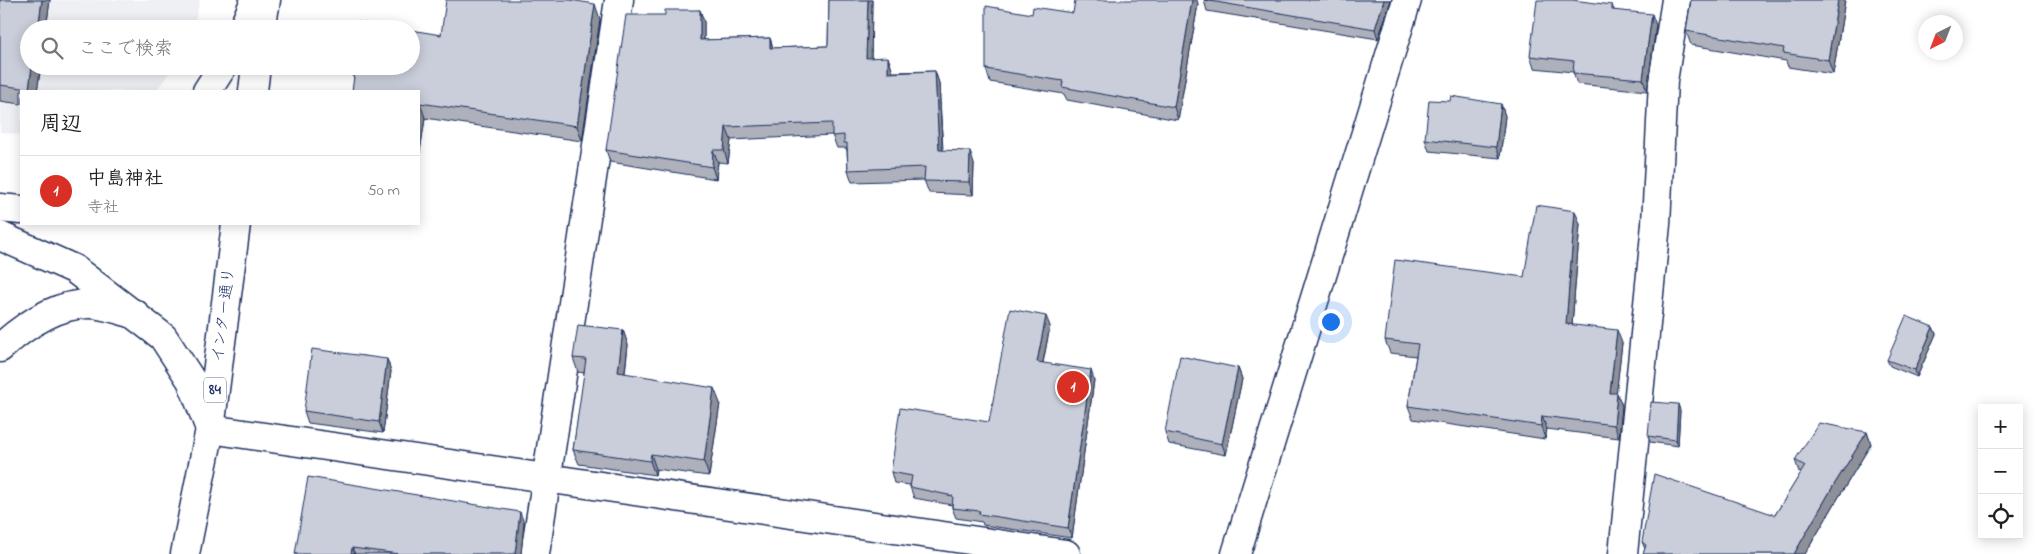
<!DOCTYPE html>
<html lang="ja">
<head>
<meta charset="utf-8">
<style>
  body { margin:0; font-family:"Indie Flower","Klee One",sans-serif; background:#f6f6f6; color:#202124 }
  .controls { position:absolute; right:15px; bottom:15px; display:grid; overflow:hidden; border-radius:0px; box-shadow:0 2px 12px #0003 }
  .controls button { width:45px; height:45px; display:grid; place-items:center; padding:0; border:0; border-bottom:1px solid #e0e0e0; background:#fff; color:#202124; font:25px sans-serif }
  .compass { position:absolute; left:1918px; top:15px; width:45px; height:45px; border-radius:50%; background:#fff; box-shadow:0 2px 12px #0003; rotate:222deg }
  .you { position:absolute; left:1330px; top:321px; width:18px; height:18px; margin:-12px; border:4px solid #fff; border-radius:50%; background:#1a73e8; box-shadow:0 0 0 8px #1a73e833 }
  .badge { display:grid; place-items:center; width:32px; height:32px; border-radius:50%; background:#d93025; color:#fff; font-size:16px; font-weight:700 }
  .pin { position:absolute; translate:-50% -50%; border:2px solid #fff; box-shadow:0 1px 5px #0006 }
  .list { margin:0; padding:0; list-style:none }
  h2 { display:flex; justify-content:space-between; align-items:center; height:65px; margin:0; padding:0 20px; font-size:21px }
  h2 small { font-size:16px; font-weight:400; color:#757577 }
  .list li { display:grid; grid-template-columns:32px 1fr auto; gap:15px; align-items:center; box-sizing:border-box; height:70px; padding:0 20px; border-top:1px solid #e0e0e0 }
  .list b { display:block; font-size:19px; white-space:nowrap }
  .list p { margin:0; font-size:16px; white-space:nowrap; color:#757577 }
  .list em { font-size:16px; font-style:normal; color:#757577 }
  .icon { flex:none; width:28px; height:28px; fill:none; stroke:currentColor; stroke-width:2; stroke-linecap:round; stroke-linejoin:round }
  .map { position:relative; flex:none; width:2038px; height:554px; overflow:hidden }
  .search { position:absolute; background:#fff; box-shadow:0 2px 12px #0003; left:20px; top:20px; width:400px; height:55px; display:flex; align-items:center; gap:12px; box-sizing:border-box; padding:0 18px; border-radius:28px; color:#757577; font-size:19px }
  .panel { position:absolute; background:#fff; box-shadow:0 2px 12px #0003; left:20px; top:90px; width:400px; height:135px; border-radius:0px }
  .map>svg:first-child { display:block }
</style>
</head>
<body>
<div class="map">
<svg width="2038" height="554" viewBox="0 0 2038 554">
  <rect width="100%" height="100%" fill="#fff"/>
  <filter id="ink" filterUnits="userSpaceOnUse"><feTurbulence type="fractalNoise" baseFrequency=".02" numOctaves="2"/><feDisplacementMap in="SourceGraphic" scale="10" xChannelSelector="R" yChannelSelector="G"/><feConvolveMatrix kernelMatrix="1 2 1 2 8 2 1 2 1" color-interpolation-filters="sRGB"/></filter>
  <g filter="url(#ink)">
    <path fill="#eff0f4" d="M0,0H200L193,29H29V66H174L156,91H21V135L0,132Z"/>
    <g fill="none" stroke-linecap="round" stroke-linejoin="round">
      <g stroke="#1b2f5e" stroke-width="31">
        <g id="minor">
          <path d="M0,348C24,326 55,304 89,304C104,304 121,311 135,314"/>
          <path d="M210,429L1066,554"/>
          <path d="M535,554L619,0"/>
          <path d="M1236,554L1407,0"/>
          <path d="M1623,554L1656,224L1663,81L1676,0"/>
        </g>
      </g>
      <g stroke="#1b2f5e" stroke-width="31">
        <g id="major">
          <path d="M261,29L266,0"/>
          <path d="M253,91L256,66"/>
          <path d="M185,554L210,429L236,224"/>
        </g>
      </g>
      <g stroke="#1b2f5e" stroke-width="31">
        <g id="highway">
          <path d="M243,29L255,0"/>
          <path d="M207,91L223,66"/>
          <path d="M0,208L21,210"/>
          <path d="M0,236L74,269L163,337L191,380L210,429"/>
        </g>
      </g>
      <use href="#minor" stroke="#fff" stroke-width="28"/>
      <use href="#major" stroke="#fff" stroke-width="28"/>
      <use href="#highway" stroke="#fff" stroke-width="28"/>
    </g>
    <g fill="#aeb1bb" stroke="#1b2f5e">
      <path d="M0,0H50L46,29H29L41,66L37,91H21V104L0,101Z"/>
      <path d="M829,0H872L871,58L892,69V72L935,71L939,83L943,150L974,164L973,195L929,193L924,180L852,182L848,170L847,151L846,148H837L832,135L731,140L728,163L718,162L716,179L610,162L606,150L665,15L700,10L704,22V40L770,38L773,48L828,46Z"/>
      <path d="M1204,0H1391L1378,39L1207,11Z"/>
      <path d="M1691,0H1845L1833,74L1788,67L1786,61L1691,45L1686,31Z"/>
      <path d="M1198,4L1178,120L1067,100L1064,94L990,82L986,69L1073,13Z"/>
      <path d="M1612,5L1614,10L1656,25L1647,91L1577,84L1573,72L1534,68L1530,56Z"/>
      <path d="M600,19L582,141L425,118L419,158V91L354,79L350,70Z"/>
      <path d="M1501,104L1505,116L1500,158L1429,151L1425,139Z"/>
      <path d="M1580,224L1572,325L1622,343L1616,393H1617L1622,406L1619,438L1547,429L1545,439L1413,419L1408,406L1416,356L1390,353L1385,340L1524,277Z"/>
      <path d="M1050,326L1043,363L1094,380L1072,538L983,525L982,522L956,518L952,508V505L914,498L910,487V485L894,483L891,472L989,422Z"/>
      <path d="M1933,327L1936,334L1917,377L1890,366L1887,360Z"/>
      <path d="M623,330L628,345L625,374L720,403L709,476L656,469L655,475L579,464L573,450L585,373L578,372L573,358Z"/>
      <path d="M387,359L391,371L383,433L308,423L304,411Z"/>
      <path d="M1238,368L1242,379L1226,455L1169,444L1165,432Z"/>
      <path d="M1680,410L1678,446L1650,442L1648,436Z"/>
      <path d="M1867,432L1871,444L1837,500L1805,554H1643L1645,549L1642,542L1775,515L1801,473L1799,472L1795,460Z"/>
      <path d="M524,523L521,554H295Z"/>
    </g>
    <g fill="#8d9099" stroke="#1b2f5e">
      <path d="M42,0H50L46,29H38Z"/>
      <path d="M868,0H872L871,70L866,58Z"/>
      <path d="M1192,0H1197L1198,4L1178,120L1174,107Z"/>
      <path d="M1384,0H1391L1378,39L1375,29Z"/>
      <path d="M1838,0H1845L1833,74L1828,60Z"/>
      <path d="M595,4L600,19L582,141L577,126Z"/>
      <path d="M700,10L704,22V53L700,40Z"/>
      <path d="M1652,14L1656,25L1647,91L1643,79Z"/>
      <path d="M770,38L774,51L770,48Z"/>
      <path d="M888,57L892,69L893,85L888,73Z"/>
      <path d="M32,66H41L37,91H30L29,89Z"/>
      <path d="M935,71L939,83L943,163L939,150Z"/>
      <path d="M420,103L425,118L419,158V112Z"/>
      <path d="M1501,104L1505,116L1500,158L1496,147Z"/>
      <path d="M726,127L731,140L728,163L724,150Z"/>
      <path d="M713,150L718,162L716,179L712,167Z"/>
      <path d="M970,151L974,164L973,195L969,182Z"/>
      <path d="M1575,211L1580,224L1571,337L1566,324Z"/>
      <path d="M1046,316L1050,326L1041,372L1037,362Z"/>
      <path d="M1933,327L1936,334L1917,377L1915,370Z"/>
      <path d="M623,330L628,345L623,387L618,372Z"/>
      <path d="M1617,330L1622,343L1615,406L1610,393Z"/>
      <path d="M387,359L391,371L383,433L379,422Z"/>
      <path d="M1238,368L1242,379L1226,455L1222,444Z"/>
      <path d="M1091,370L1094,380L1072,538L1068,528Z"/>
      <path d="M714,388L720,403L709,476L704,462Z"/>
      <path d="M1617,393L1622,406L1619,438L1614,425Z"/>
      <path d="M1678,404L1680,410L1678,446L1676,440Z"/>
      <path d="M1542,416L1547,429L1545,439L1541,426Z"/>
      <path d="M1867,432L1871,444L1837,500L1805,554H1794L1832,488Z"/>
      <path d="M651,454L656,469L655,475L650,461Z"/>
      <path d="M520,512L524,523L521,554H515Z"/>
      <path d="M352,548L355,554H351Z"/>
    </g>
    <g fill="#caceda" stroke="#1b2f5e">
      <path d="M0,0H42L38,29H29V66H32L29,89L0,85Z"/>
      <path d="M446,0H570L595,4L577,126L420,103L419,112V91H352L355,70H350L351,66H411V30L441,35Z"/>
      <path d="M829,0H868L866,58L888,57V73L935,71L939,150L970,151L969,182L924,181L925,167L848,170L847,143H844V135L832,136V123L726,127L724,150H713L712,167L606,150L626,15H665V10H700V40L770,38V48L828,46Z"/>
      <path d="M1075,0H1192L1174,107L1062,87L1063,81L986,69V6L1032,14L1033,7L1073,13Z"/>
      <path d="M1204,0H1384L1375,29Z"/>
      <path d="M1537,0H1572L1612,5V10L1652,14L1643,79L1573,73L1574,61L1530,56Z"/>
      <path d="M1691,0H1838L1828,60L1783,53L1784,48L1686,31Z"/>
      <path d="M358,22L401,29H357Z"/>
      <path d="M1451,96L1501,104L1496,147L1425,139L1429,100L1450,101Z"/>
      <path d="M1536,205L1575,211L1566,324L1617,330L1610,393H1617L1614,425L1542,416L1541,426L1408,406L1418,344L1385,340L1395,260L1524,277Z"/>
      <path d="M1010,309L1046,316L1037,362L1091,370L1068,528L979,514L980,511L952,508L953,496L910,487L912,476L891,472L900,408L989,422Z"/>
      <path d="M1906,316L1933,327L1915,370L1887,360Z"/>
      <path d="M578,325L623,330L618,372L714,388L704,462L651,454L650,461L573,450L586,359L573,358Z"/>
      <path d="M312,349L387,359L379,422L304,411Z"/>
      <path d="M1180,356L1238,368L1222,444L1165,432Z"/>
      <path d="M1651,402L1678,404L1676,440L1648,436Z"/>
      <path d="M1819,423L1867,432L1832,488L1794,554H1643L1646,545L1642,542L1654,474L1775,515L1805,466L1795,460Z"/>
      <path d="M308,477L520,512L515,554H399L352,548L351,554H295Z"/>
    </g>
  </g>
  <g text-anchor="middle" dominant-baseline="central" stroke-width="4.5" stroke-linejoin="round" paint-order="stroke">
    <rect fill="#fff" stroke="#5f6d8e" stroke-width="1" x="204" y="377.5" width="22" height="25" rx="4"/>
    <g font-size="15" font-weight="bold" fill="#1b2f5e">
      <text x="215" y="390">84</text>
    </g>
    <g font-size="16" fill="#1b2f5e" stroke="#fff">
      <text transform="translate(224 315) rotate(-83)">インター通り</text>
    </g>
  </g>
</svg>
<div class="controls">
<button>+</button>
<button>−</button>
<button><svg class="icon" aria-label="locate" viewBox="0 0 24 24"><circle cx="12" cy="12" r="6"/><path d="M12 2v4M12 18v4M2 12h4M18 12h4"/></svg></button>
</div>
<svg class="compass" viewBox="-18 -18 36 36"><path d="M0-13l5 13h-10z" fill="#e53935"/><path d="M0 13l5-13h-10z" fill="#757577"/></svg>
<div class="you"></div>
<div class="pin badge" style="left:1073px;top:387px">1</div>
<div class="search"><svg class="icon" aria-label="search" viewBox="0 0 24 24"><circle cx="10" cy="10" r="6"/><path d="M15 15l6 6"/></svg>ここで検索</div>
<section class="panel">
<h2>周辺<small></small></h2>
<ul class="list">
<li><span class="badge">1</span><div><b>中島神社</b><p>寺社</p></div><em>50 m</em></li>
</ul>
</section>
</div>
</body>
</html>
